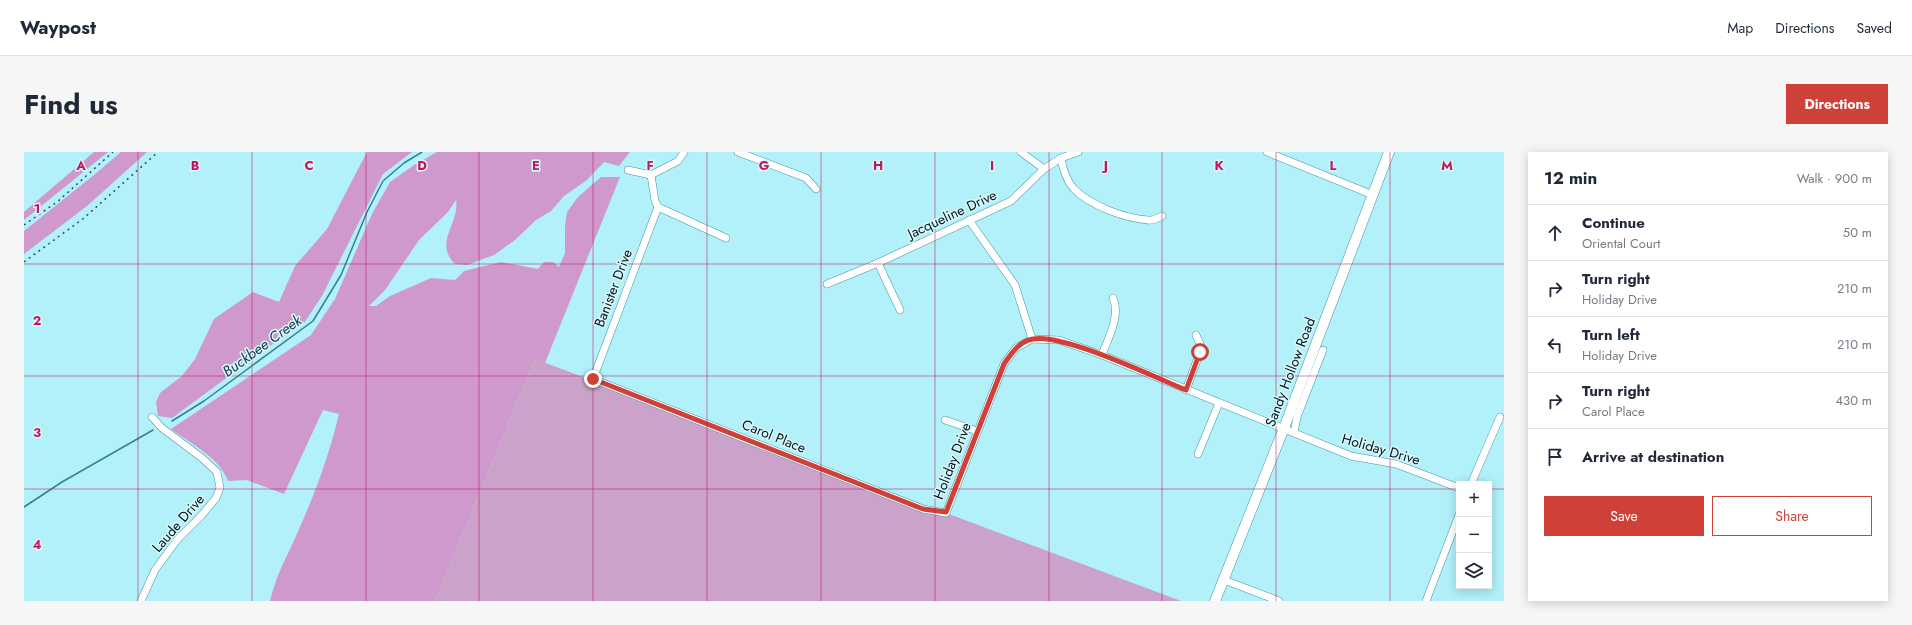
<!DOCTYPE html>
<html lang="en">
<head>
<meta charset="utf-8">
<style>
  body { margin:0; font-family:Jost,sans-serif; background:#f6f6f7; color:#1f2937 }
  .controls { position:absolute; right:12px; bottom:12px; display:grid; overflow:hidden; border-radius:0px; box-shadow:0 2px 10px #0003 }
  .controls button { width:36px; height:36px; display:grid; place-items:center; padding:0; border:0; border-bottom:1px solid #e0e1e3; background:#fff; color:#1f2937; font:20px sans-serif }
  .stop { position:absolute; width:12px; height:12px; margin:-9px; border:3px solid #ce4038; border-radius:50%; background:#fff }
  .stop.end { background:#ce4038; border-color:#fff; box-shadow:0 1px 4px #0008 }
  .list { margin:0; padding:0; list-style:none }
  h2 { display:flex; justify-content:space-between; align-items:center; height:52px; margin:0; padding:0 16px; font-size:17px }
  h2 small { font-size:13px; font-weight:400; color:#747a83 }
  .list li { display:grid; grid-template-columns:26px 1fr auto; gap:12px; align-items:center; box-sizing:border-box; height:56px; padding:0 16px; border-top:1px solid #e0e1e3 }
  .list b { display:block; font-size:15px; white-space:nowrap }
  .list p { margin:0; font-size:13px; white-space:nowrap; color:#747a83 }
  .list em { font-size:13px; font-style:normal; color:#747a83 }
  .actions { display:flex; gap:8px; padding:12px 16px }
  .actions a { flex:1; padding:9px 0; border:1px solid #ce4038; border-radius:0px; text-align:center; font-size:14px; color:#ce4038 }
  .actions .main { background:#ce4038; color:#fff }
  .icon { flex:none; width:22px; height:22px; fill:none; stroke:currentColor; stroke-width:2; stroke-linecap:round; stroke-linejoin:round }
  .map { position:relative; flex:none; width:1480px; height:449px; overflow:hidden; border-radius:0px }
  header { display:flex; align-items:center; gap:24px; box-sizing:border-box; height:56px; padding:0 20px; background:#fff; border-bottom:1px solid #e0e1e3 }
  header strong { font-size:19px }
  nav { display:flex; gap:22px; margin-inline-start:auto; font-size:14px }
  .intro { display:flex; align-items:center; justify-content:space-between; box-sizing:border-box; height:96px; padding:0 24px }
  h1 { margin:0; font-size:28px }
  .button { padding:10px 18px; border-radius:0px; background:#ce4038; color:#fff; font-size:14px; font-weight:700 }
  main { display:flex; gap:24px; padding:0 24px }
  aside { flex:1; background:#fff; border-radius:0px; box-shadow:0 2px 10px #0003 }
  .map>svg:first-child { display:block }
</style>
</head>
<body>
<header>
<strong>Waypost</strong>
<nav><a>Map</a><a>Directions</a><a>Saved</a></nav>
</header>
<div class="intro"><h1>Find us</h1><a class="button">Directions</a></div>
<main>
<div class="map">
<svg width="1480" height="449" viewBox="0 0 1480 449">
  <rect width="100%" height="100%" fill="#b2f0fa"/>
  <path fill="#cba2c9" d="M511,207L1157,449H411Z"/>
  <g fill="#cf99cd">
    <path d="M70,0H84L0,68V60Z"/>
    <path d="M97,0H123L63,54L0,102V79L70,23Z"/>
    <path d="M343,0H388L359,22L298,144L280,171L258,185L148,266L134,264L132,250L136,241L158,224L171,207L190,167L229,140L255,150L271,114L303,77Z"/>
    <path d="M413,0H606L595,14L580,10L563,28L540,44L527,59L512,68L491,88L470,103L443,113L431,112C409,90 436,72 432,48L424,60L395,88L361,138L345,154H352L366,144L407,126L431,128L440,119L477,110L514,117L520,110H529L535,115L541,101V74L543,60L554,45L577,25H596L521,211L511,207L411,449H246C252,422 265,401 276,375C292,339 306,300 315,262L299,258L260,342L223,328L204,329C195,305 167,292 147,277L287,183L311,147L348,62L366,30L390,13Z"/>
  </g>
  <g fill="none" stroke-linecap="round" stroke-linejoin="round">
    <g stroke="#34828d" stroke-width="1.5">
      <path d="M148,269L180,249L289,169L317,123L343,60L359,29L380,11L398,0"/>
      <path d="M0,355L38,330L129,278"/>
    </g>
    <g stroke="#4596a1" stroke-width="8">
      <g id="street">
        <path d="M714,0L782,26L792,37"/>
        <path d="M997,0L1020,17"/>
        <path d="M1243,0L1349,43"/>
        <path d="M1037,6C1039,18 1042,28 1050,37C1067,54 1100,66 1124,68C1128,69 1134,66 1138,64"/>
        <path d="M604,18L627,23L654,9L660,0"/>
        <path d="M627,23L631,49L634,55L702,86"/>
        <path d="M634,55L569,227L899,357L922,361L980,212L992,196L1008,187L1035,188L1078,203L1327,304L1372,312L1435,336"/>
        <path d="M945,68L991,133L1008,187"/>
        <path d="M854,111L876,158"/>
        <path d="M803,132L854,111L987,49L1020,17L1037,6L1054,0"/>
        <path d="M1078,203C1084,186 1097,164 1089,146"/>
        <path d="M1162,238L1176,200L1177,194L1172,183"/>
        <path d="M921,268L953,279"/>
        <path d="M1270,281L1273,265L1299,198"/>
        <path d="M1174,302L1195,251"/>
        <path d="M1447,332L1476,265"/>
        <path d="M1200,428L1255,449"/>
        <path d="M117,449L131,418L153,388L177,364L192,346L196,336L193,320L178,306L138,276L128,265"/>
        <path d="M1402,449L1435,363"/>
      </g>
    </g>
    <g stroke="#4596a1" stroke-width="11">
      <path id="secondary" d="M1191,449L1260,276L1365,0"/>
    </g>
    <use href="#street" stroke="#fff" stroke-width="7"/>
    <use href="#secondary" stroke="#fff" stroke-width="10"/>
    <g stroke="#305156" stroke-width="1.5" stroke-dasharray="2 4" stroke-linecap="butt">
      <path d="M0,73L33,50L89,0"/>
      <path d="M0,110L60,66L134,0"/>
    </g>
  </g>
  <g fill="none" stroke-linecap="round" stroke-linejoin="round">
    <path stroke="#ce4038" stroke-width="5" d="M569,227L899,357L922,360L980,212C987,202 995,189 1009,187C1039,181 1130,225 1162,238L1176,200"/>
  </g>
  <path fill="none" stroke="#c2185b" stroke-width="1" stroke-opacity="0.55" d="M114,0V449M228,0V449M342,0V449M455,0V449M569,0V449M683,0V449M797,0V449M911,0V449M1025,0V449M1138,0V449M1252,0V449M1366,0V449M0,112H1480M0,224H1480M0,337H1435M1465,337H1480"/>
  <g text-anchor="middle" dominant-baseline="central" stroke-width="3" stroke-linejoin="round" paint-order="stroke">
    <g font-size="14" fill="#001619" stroke="#d9f7fc">
      <text transform="translate(928 62) rotate(-25)">Jacqueline Drive</text>
      <text transform="translate(589 136) rotate(-69)">Banister Drive</text>
      <text transform="translate(1266 220) rotate(-69)">Sandy Hollow Road</text>
      <text transform="translate(750 284) rotate(22)">Carol Place</text>
      <text transform="translate(1357 297) rotate(16)">Holiday Drive</text>
      <text transform="translate(928 309) rotate(-69)">Holiday Drive</text>
      <text transform="translate(154 371) rotate(-49)">Laude Drive</text>
    </g>
    <g font-size="15" font-style="italic" fill="#134148" stroke="#d9f7fc">
      <text transform="translate(238 194) rotate(-36)">Buckbee Creek</text>
    </g>
  </g>
  <g font-size="13" text-anchor="middle" font-weight="bold" fill="#c2185b" stroke="#d9f7fc" stroke-width="3" stroke-linejoin="round" paint-order="stroke">
    <text x="57" y="18">A</text>
    <text x="171" y="18">B</text>
    <text x="285" y="18">C</text>
    <text x="398" y="18">D</text>
    <text x="512" y="18">E</text>
    <text x="626" y="18">F</text>
    <text x="740" y="18">G</text>
    <text x="854" y="18">H</text>
    <text x="968" y="18">I</text>
    <text x="1082" y="18">J</text>
    <text x="1195" y="18">K</text>
    <text x="1309" y="18">L</text>
    <text x="1423" y="18">M</text>
    <text x="13" y="61">1</text>
    <text x="13" y="173">2</text>
    <text x="13" y="285">3</text>
    <text x="13" y="397">4</text>
  </g>
</svg>
<div class="controls">
<button>+</button>
<button>−</button>
<button><svg class="icon" aria-label="layers" viewBox="0 0 24 24"><path d="M12 4l9 5-9 5-9-5zM3 14l9 5 9-5"/></svg></button>
</div>
<div class="stop" style="left:1176px;top:200px"></div>
<div class="stop end" style="left:569px;top:227px"></div>
</div>
<aside>
<h2>12 min<small>Walk · 900 m</small></h2>
<ul class="list">
<li><svg class="icon" aria-label="ahead" viewBox="0 0 24 24"><path d="M12 20V5M6 11l6-6 6 6"/></svg><div><b>Continue</b><p>Oriental Court</p></div><em>50 m</em></li>
<li><svg class="icon" aria-label="right" viewBox="0 0 24 24"><path d="M7 20v-9h11M14 6l5 5-5 5"/></svg><div><b>Turn right</b><p>Holiday Drive</p></div><em>210 m</em></li>
<li><svg class="icon" aria-label="left" viewBox="0 0 24 24"><path d="M17 20v-9H6M10 6l-5 5 5 5"/></svg><div><b>Turn left</b><p>Holiday Drive</p></div><em>210 m</em></li>
<li><svg class="icon" aria-label="right" viewBox="0 0 24 24"><path d="M7 20v-9h11M14 6l5 5-5 5"/></svg><div><b>Turn right</b><p>Carol Place</p></div><em>430 m</em></li>
<li><svg class="icon" aria-label="arrive" viewBox="0 0 24 24"><path d="M6 21V4h12l-3 4 3 4H6"/></svg><div><b>Arrive at destination</b></div></li>
</ul>
<div class="actions"><a class="main">Save</a><a>Share</a></div>
</aside>
</main>
</body>
</html>
